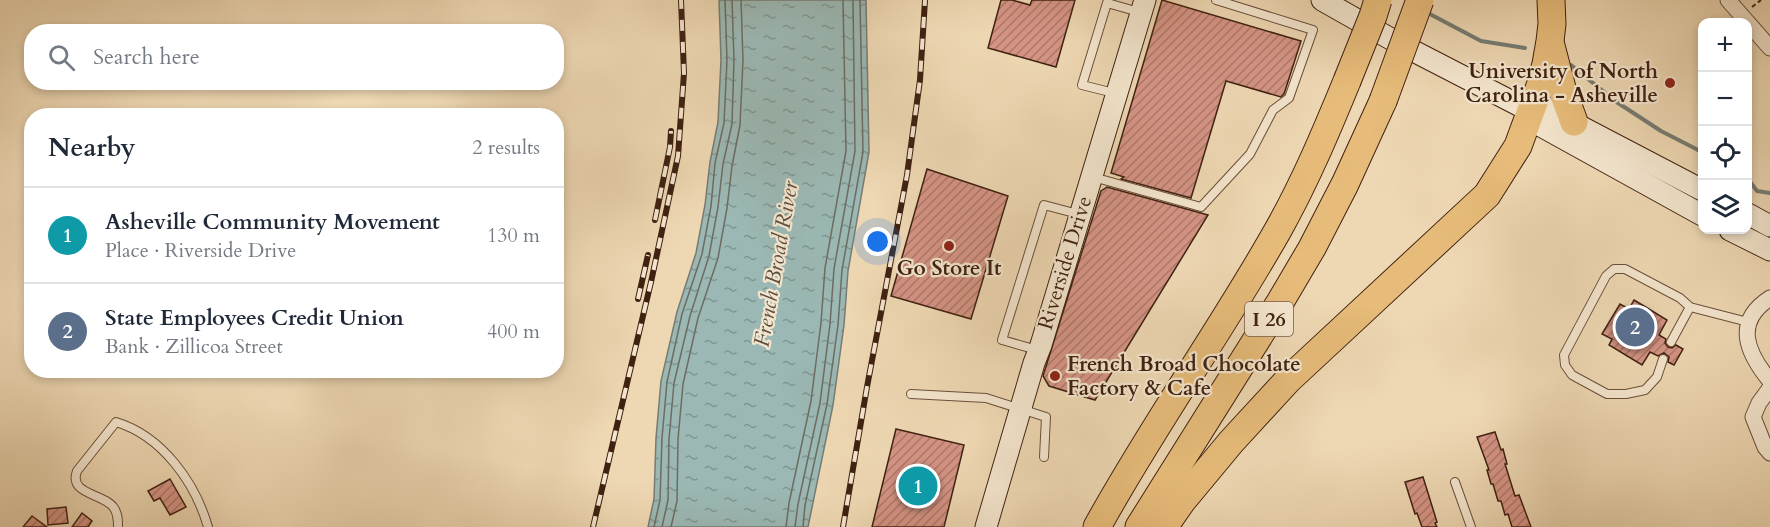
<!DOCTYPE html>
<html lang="en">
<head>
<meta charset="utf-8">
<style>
  body { margin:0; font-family:Cardo,serif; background:#f6f6f7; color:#1f2937 }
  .controls { position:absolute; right:18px; top:18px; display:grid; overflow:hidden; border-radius:12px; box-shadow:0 3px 9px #0003 }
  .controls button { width:54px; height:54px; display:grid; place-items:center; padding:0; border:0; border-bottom:2px solid #e0e1e3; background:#fff; color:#1f2937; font:30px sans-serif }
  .you { position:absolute; left:878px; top:242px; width:21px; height:21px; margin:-15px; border:4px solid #fff; border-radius:50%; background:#1a73e8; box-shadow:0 0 0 9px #1a73e833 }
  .badge { display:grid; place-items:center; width:39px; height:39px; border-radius:50%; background:#d93025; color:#fff; font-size:20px; font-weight:700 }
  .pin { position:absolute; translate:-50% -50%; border:3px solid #fff; box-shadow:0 2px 6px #0006 }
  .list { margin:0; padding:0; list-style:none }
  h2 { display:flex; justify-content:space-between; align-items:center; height:78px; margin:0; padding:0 24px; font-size:26px }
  h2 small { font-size:20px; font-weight:400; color:#747a83 }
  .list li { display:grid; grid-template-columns:39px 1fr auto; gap:18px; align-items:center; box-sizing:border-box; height:96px; padding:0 24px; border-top:2px solid #e0e1e3 }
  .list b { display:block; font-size:22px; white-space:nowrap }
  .list p { margin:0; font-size:20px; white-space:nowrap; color:#747a83 }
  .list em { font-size:20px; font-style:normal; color:#747a83 }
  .icon { flex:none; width:33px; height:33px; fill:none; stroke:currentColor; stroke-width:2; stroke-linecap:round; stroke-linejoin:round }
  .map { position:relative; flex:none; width:1770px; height:527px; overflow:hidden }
  .search { position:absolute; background:#fff; box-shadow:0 3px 9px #0003; left:24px; top:24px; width:540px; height:66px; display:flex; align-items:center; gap:15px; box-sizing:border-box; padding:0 21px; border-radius:24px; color:#747a83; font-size:22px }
  .panel { position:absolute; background:#fff; box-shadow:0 3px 9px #0003; left:24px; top:108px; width:540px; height:270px; border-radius:24px }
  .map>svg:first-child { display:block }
</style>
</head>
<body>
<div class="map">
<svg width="1770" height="527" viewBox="0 0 1770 527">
  <defs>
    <pattern id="water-ripples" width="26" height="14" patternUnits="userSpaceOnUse" patternTransform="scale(1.5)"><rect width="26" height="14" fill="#9bb8b4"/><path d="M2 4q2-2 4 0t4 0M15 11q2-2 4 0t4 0" fill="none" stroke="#809591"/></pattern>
    <pattern id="building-hatch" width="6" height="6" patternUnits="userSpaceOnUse" patternTransform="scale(1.5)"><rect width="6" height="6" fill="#d59485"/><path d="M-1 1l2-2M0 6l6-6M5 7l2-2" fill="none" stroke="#ae786b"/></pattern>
  </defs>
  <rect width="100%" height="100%" fill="#eed8b3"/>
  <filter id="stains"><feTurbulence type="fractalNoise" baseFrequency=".00333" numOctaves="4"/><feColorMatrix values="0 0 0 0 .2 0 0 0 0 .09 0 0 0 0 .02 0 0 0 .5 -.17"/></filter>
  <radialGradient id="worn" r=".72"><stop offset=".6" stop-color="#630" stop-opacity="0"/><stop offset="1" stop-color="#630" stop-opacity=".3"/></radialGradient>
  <path fill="url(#water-ripples)" stroke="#767c73" stroke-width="1.5" d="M719,0H866L869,152L848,271L844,325L833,405L808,527H648L654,499L656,438L661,381L677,312L696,253L705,205L710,162L718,122L721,60Z"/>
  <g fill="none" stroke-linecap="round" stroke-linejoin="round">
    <g stroke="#6d6c62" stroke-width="1.5">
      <path d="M654,527L660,500L662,438L667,382L682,314L702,254L711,206L715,163L724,123L727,60L725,0"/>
      <path d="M662,527L668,500L669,439L674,383L690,316L709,256L718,207L723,164L732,124L734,60L732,0"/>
      <path d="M671,527L677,501L678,439L683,384L698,318L718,258L727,208L732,166L740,125L743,60L741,0"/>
      <path d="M786,527L789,503L811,401L821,323L825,268L846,151L843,0"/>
      <path d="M795,527L798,504L820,403L830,324L834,269L855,151L853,0"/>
      <path d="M803,527L805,505L827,404L838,325L842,270L863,152L860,0"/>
    </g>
    <g stroke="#767c73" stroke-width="4">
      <path d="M1426,12L1481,41L1525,48"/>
      <path d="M1571,65L1615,101L1661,131L1702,152"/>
      <path d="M1748,179L1757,191L1770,193"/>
    </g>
  </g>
  <g fill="url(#building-hatch)" stroke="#3f2111" stroke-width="1.5">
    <path d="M1001,0H1012L1030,5L1032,0H1075L1056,67L988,48Z"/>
    <path d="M1162,0L1301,41L1284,94L1281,97L1226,81L1191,198L1121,179L1124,177L1111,173Z"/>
    <path d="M927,169L1008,196L971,319L891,296Z"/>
    <path d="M1107,187L1208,215L1095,400L1049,386L1043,376L1101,191Z"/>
    <path d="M1634,300L1667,320L1659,335L1666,339L1665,343L1668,347L1672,348L1676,345L1683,349L1674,365L1668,362L1669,357L1664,353L1658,356L1650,352L1642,365L1609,345L1612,339L1602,334L1620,304L1629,309Z"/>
    <path d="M896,429L964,445L944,527H872Z"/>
    <path d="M1495,432L1501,450L1503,449L1507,464H1505L1515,496L1519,495L1531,527H1512L1508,514L1505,515L1501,501H1498L1493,484H1491L1487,470H1489L1477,437Z"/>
    <path d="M1423,477L1437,522L1435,523L1437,527H1422L1417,513L1415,514L1405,482Z"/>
    <path d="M170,479L186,507L170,515L160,498L154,501L148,491Z"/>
    <path d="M66,507L68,523L48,525L47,509Z"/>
    <path d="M82,513L92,521L88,527H72Z"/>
    <path d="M32,516L47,527H23Z"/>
  </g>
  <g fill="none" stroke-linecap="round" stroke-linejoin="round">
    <g stroke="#6b4f3a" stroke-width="10">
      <g id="lane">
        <path d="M1114,93L1082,85L1107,3L1139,12"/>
        <path d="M1093,177L1201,207L1250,154L1273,110L1289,98L1313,30L1216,0"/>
        <path d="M1671,342L1690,307"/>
        <path d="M1037,350L1002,340L1044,205L1078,214"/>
        <path d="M1663,359L1657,377L1645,390L1626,394H1607L1572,375L1565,365L1564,355L1606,276L1614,269H1625L1680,298L1690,307L1748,322"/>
        <path d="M911,394L986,398L1046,417L1044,457"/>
        <path d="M1455,482L1471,527"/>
        <path d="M118,527C118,520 118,514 114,508C104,493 68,495 77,471L116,422C162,436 195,482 208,527"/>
      </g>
    </g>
    <g stroke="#6b4f3a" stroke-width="17">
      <g id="street">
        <path d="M1728,0L1770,48"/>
        <path d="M1770,298C1733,322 1747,353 1770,381"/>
        <path d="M1770,388L1759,403L1753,417L1765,447L1770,453"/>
      </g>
    </g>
    <g stroke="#3f2111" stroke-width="23">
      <g id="secondary">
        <path d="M1322,0L1398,43L1530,111L1541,126L1702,215"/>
        <path d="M1530,111L1549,110L1702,190"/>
        <path d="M1748,214L1770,226"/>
        <path d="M1730,230L1770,250"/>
        <path d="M986,527L1034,363L1041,345L1145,0"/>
      </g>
    </g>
    <g stroke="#3f2111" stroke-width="29">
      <g id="highway">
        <path d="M1551,46L1563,92L1574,122"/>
        <path d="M1097,527C1153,425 1221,331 1278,230C1305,182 1326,132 1347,81"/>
        <path d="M1139,527L1279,304L1312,248L1345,184L1383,101"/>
        <path d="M1164,527L1182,501L1231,442L1288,380L1487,195L1518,146L1540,86L1546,64L1550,41L1552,24L1551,0"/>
      </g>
    </g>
    <path stroke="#3f2111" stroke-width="2" stroke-dasharray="4.5 3" stroke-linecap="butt" d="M1752,7L1761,0"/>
    <use href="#lane" stroke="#f4e6ce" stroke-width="8"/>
    <use href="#street" stroke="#f4e6ce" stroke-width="15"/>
    <use href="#secondary" stroke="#f4e6ce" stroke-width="21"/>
    <use href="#highway" stroke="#e7bc7a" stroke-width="27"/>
    <g stroke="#3f2111" stroke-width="6">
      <g id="rail">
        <path d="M655,220L670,147L671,131"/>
        <path d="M638,299L648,255"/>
        <path d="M593,527L651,282L678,156L684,73L681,0"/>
        <path d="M843,527L867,387L907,175L920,80L925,0"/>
      </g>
    </g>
    <use href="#rail" stroke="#f4e6ce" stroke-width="4" stroke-dasharray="11" stroke-linecap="butt"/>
    <g stroke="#3f2111" stroke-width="29" stroke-linecap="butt">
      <g id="highway-bridge">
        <path d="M1347,81L1373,16L1378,0"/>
        <path d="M1383,101L1420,0"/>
      </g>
    </g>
    <use href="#highway-bridge" stroke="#e7bc7a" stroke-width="27"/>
  </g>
  <g fill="#8f2418" stroke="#f4e6ce" stroke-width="2">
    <circle cx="1670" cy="83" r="6"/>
    <circle cx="949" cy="246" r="6"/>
    <circle cx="1055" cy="376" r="6"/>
  </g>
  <g text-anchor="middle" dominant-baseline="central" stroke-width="4.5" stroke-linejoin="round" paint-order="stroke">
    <rect fill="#f4e6ce" stroke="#755c4a" stroke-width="1.5" x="1245" y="302" width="48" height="34" rx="4.5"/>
    <g font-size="20" font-weight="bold" fill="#3f2111">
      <text x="1269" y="319">I 26</text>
    </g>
    <g font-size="21" font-weight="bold" fill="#3f2111" stroke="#f4e6ce" text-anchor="end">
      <text x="1658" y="71">University of North<tspan x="1658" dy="24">Carolina - Asheville</tspan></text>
      <text x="949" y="268" text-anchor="middle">Go Store It</text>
      <text x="1067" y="364" text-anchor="start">French Broad Chocolate<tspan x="1067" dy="24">Factory &amp; Cafe</tspan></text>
    </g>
    <g font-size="21" fill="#3f2111" stroke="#f4e6ce">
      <text transform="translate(1065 263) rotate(-73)">Riverside Drive</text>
    </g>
    <g font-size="22" font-style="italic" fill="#5b4e42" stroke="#f4e6ce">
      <text transform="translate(776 264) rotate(-80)">French Broad River</text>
    </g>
  </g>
  <rect width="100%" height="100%" filter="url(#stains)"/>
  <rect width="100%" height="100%" fill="url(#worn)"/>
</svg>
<div class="controls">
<button>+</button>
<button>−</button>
<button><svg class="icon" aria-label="locate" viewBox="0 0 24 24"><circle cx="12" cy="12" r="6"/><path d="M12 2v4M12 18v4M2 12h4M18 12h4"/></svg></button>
<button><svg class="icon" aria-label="layers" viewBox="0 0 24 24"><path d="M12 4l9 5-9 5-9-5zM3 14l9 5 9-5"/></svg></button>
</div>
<div class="you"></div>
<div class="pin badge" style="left:918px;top:486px;background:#0f9aa8">1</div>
<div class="pin badge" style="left:1635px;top:327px;background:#5c6f8a">2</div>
<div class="search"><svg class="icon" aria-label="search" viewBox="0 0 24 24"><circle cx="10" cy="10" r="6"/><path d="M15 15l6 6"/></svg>Search here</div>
<section class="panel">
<h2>Nearby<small>2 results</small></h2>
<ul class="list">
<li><span class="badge" style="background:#0f9aa8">1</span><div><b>Asheville Community Movement</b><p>Place · Riverside Drive</p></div><em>130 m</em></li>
<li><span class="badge" style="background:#5c6f8a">2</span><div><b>State Employees Credit Union</b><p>Bank · Zillicoa Street</p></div><em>400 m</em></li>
</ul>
</section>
</div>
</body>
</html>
